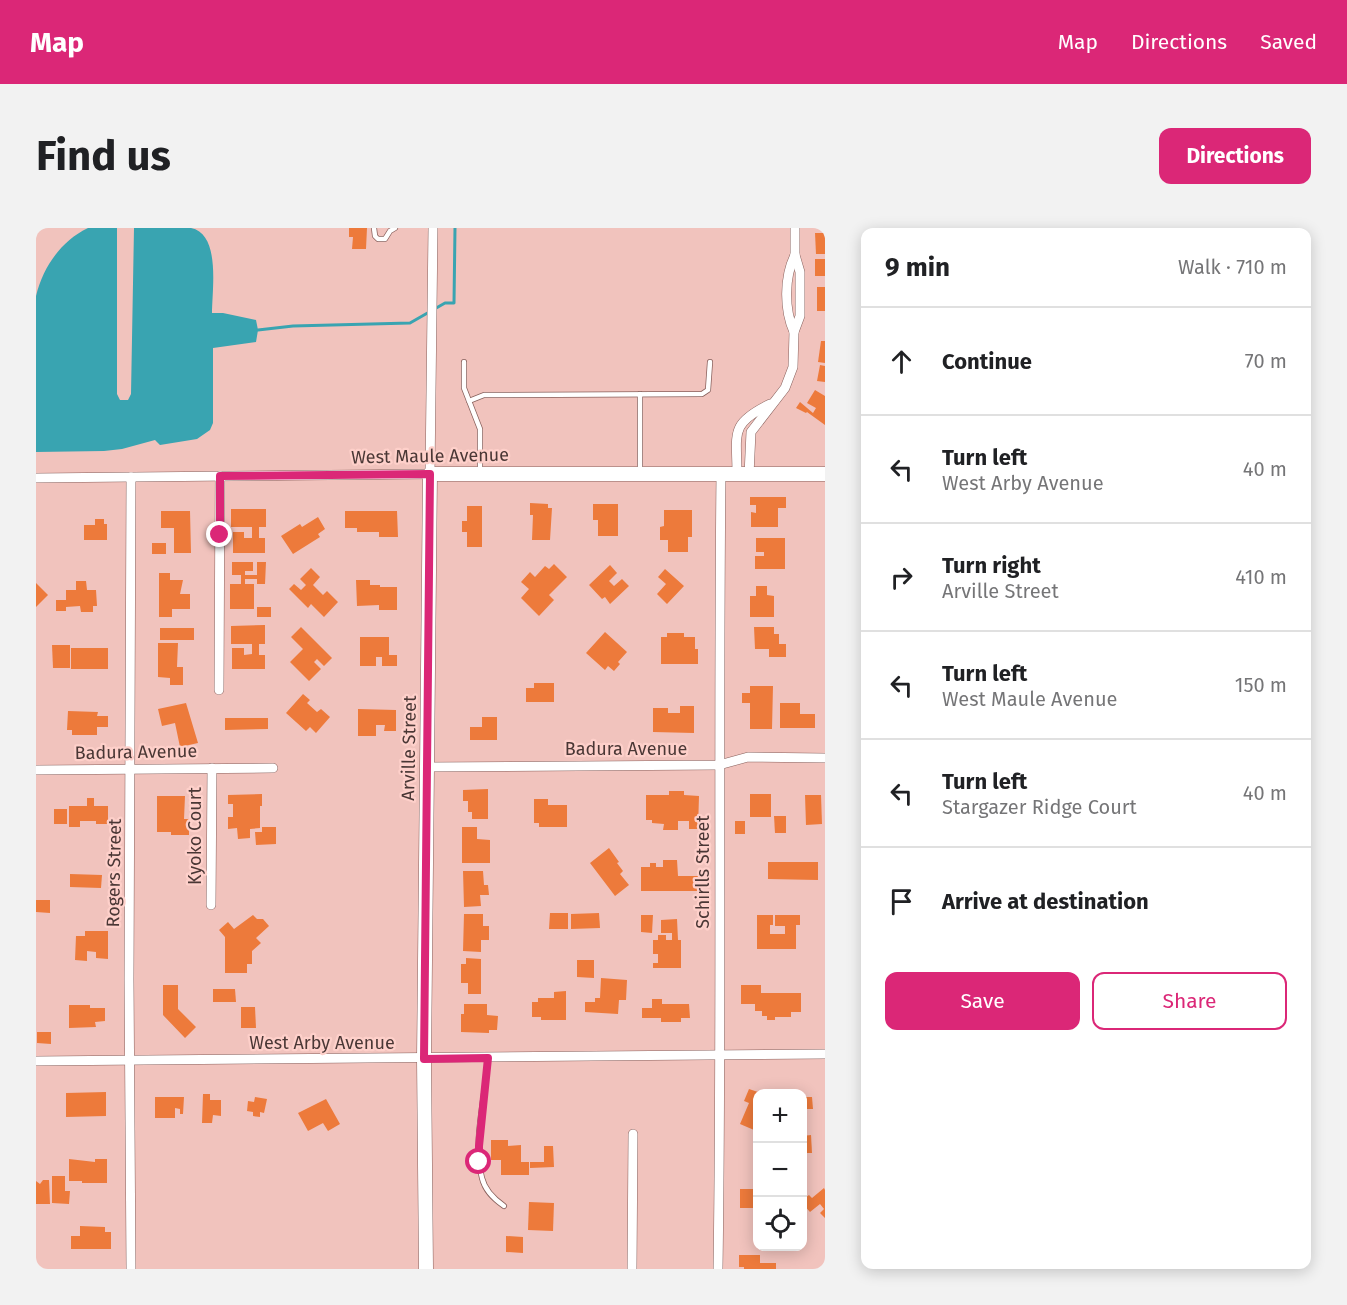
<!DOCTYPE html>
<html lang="en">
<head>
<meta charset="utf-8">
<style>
  body { margin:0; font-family:"Fira Sans",sans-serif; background:#f2f2f2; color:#202124 }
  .controls { position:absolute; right:18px; bottom:18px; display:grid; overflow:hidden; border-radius:12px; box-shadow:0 3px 15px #0003 }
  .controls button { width:54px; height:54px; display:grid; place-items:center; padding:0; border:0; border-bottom:2px solid #e0e0e0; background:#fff; color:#202124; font:30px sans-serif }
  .stop { position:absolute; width:18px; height:18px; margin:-14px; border:4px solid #db2777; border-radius:50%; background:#fff }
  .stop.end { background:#db2777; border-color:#fff; box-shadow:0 2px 6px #0008 }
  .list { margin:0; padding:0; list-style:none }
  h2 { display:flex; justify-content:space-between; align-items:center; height:78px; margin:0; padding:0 24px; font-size:26px }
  h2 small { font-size:20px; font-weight:400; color:#757577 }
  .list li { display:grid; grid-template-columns:39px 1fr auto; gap:18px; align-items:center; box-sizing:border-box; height:108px; padding:0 24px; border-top:2px solid #e0e0e0 }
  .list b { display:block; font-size:22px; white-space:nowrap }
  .list p { margin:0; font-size:20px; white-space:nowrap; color:#757577 }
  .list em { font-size:20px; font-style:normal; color:#757577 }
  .actions { display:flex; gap:12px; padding:18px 24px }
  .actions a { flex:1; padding:14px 0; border:2px solid #db2777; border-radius:12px; text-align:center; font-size:21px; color:#db2777 }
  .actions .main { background:#db2777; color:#fff }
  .icon { flex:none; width:33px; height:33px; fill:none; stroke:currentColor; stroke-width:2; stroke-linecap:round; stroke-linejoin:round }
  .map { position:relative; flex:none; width:789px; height:1041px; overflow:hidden; border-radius:12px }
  header { display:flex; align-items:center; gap:36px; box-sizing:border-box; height:84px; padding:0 30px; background:#db2777; color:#fff }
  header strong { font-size:28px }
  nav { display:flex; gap:33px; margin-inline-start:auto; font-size:21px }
  .intro { display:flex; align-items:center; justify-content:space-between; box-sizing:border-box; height:144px; padding:0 36px }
  h1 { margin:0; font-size:42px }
  .button { padding:15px 27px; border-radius:12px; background:#db2777; color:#fff; font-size:21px; font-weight:700 }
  main { display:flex; gap:36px; padding:0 36px }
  aside { flex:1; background:#fff; border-radius:12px; box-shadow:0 3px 15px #0003 }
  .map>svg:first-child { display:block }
</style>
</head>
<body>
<header>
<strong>Map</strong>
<nav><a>Map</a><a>Directions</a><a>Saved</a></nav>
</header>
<div class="intro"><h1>Find us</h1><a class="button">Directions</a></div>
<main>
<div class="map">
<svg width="789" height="1041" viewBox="0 0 789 1041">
  <rect width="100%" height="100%" fill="#f1c3bd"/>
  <path fill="#39a4b1" d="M52,0H81V166L84,172H92L95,166L98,0C114,0 141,0 155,0C185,6 176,62 176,85H187L220,92L222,102L220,114L177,120V195L174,202L161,211L124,217L119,212L86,221L68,223L0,224V68C7,39 25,13 52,0Z"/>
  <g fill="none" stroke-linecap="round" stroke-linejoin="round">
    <path stroke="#39a4b1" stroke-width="3" d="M222,102L257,98L374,95L409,75H418L419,0"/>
  </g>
  <g fill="#ed7a3b">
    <path d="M313,0H331L330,21H316L317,9H313Z"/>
    <path d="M779,5H789V26H780Z"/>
    <rect x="779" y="31" width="10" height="17"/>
    <rect x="781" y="59" width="8" height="24"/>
    <path d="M785,113H789V135L782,134Z"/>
    <path d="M784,137L789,138V154L781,153Z"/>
    <path d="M779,162L789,168V197L771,184L770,185L760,180L764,174L777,185L780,180L771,175Z"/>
    <path d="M714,269H750V280H742V299H715V284L720,285V277H714Z"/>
    <path d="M494,275L512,276V280H516L514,312H496L497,287H494Z"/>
    <path d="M557,276H582V308H562V292H557Z"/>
    <path d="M431,278H446V319H431V304H426V293H431Z"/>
    <path d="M195,281H230V299H223V310H229V325H197V304H208V310H216V299H195Z"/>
    <path d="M628,282H656V309H652V324H632V312H624V299L628,298Z"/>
    <path d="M125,283H154L155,325H138V300H125Z"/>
    <path d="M309,283H361L362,309H343V304H321V300H309Z"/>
    <path d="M282,289L289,301L282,306L284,309L257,326L245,308L264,296L266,299Z"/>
    <path d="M59,291H68V296H71V312H48V297H59Z"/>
    <path d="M720,310H749V341H719V328H728V324H720Z"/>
    <rect x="116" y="315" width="14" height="11"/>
    <path d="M196,334H217V343H209V347H221V334H230L229,356H221V351H209V356H218V381H194V356H205V347H196Z"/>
    <path d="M518,336L531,349L513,367L518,372L503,388L485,370L493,361L485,354L494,344L499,349L509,338L513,341Z"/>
    <path d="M574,337L581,345L573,353L578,358L586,351L593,358L574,376L569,369L566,371L553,357Z"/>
    <path d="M275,340L284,349L277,357L287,367L291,363L302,374L288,389L275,376L272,380L253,361L258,356L265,362L270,357L264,351Z"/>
    <path d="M629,341L648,358L631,376L621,366L630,356L622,349Z"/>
    <path d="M123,345H134V352H147L144,366H154V381H136V389H123Z"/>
    <path d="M320,352H334V357H344V359H361V382H343V377L321,378Z"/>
    <path d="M40,353H50L51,362H60L61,378H57V384H45L44,378L30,379V383H20V372H30V362H40Z"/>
    <path d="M0,355L12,367L0,379Z"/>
    <path d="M720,358H731V367L738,368V389H714V368H720Z"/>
    <rect x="221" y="379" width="14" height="10"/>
    <path d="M229,397V416H223V427H229V441H196V420H208V427L216,426V416H195V398Z"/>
    <path d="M265,399L296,430L288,438L281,431L278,434L285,441L273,453L254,434L267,421L255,409Z"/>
    <path d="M718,399H738V406H743V416H750V429H733V421H719Z"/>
    <rect x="124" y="400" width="34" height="12"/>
    <path d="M569,404L591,424L582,434L584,436L578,443L572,438L569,442L550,425Z"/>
    <path d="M631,405H648V409H659V421H662V436H625V409H631Z"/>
    <path d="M324,409H353V427H361V438H346V429H340V438H324Z"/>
    <path d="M122,415H142L141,439H147V457H134V450L122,449Z"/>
    <path d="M16,417H34V440H17Z"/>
    <rect x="35" y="420" width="37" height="21"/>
    <path d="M498,455H518V474H490V460H498Z"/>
    <path d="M714,458H737L736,501H714V475H706V465H714Z"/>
    <path d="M267,466L274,472L271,475L281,484L285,481L294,489L280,505L274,499L270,503L250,485Z"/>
    <path d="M150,475L162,515L144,519L139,495L126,498L122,481Z"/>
    <path d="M744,475H764V486H779V500H744Z"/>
    <path d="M644,478H658V505L617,504V480H632V485H644Z"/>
    <path d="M322,481L360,482V503H348L349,497H340V508H322Z"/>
    <path d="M32,483L62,484L61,488H72V499H61V507H36V502H31Z"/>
    <path d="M446,489H461V512H434V499H446Z"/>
    <path d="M189,490H232V501L189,502Z"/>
    <path d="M452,561V591H436V584H432V573H427V562Z"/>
    <path d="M633,563H648V567L663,568L662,601H653V593H642V602H627L628,596L616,595V592H610V567H633Z"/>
    <path d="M226,566V578H224V600L214,601V610L202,611L201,600L192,601V589H197V576H192V567Z"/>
    <rect x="714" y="566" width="21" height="23"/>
    <path d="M769,567H785L786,596L770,597Z"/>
    <path d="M121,568H149L148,591H153V607H135V604H121Z"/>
    <path d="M51,570H58V578H72V596H60V593H44V599H33V578H51Z"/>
    <path d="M498,571H512V577H531V599H503V595H498Z"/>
    <rect x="18" y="581" width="13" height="15"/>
    <path d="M738,588H750V605H739Z"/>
    <rect x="699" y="593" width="10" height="13"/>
    <path d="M226,599H240V616L220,617L219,604H226Z"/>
    <path d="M426,599H441V611L454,612V635H426Z"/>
    <path d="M573,620L583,634L581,635L587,643L584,646L593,657L579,668L554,635Z"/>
    <path d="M627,632H641L642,648H662V663H605V639H614V635H620V639H627Z"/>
    <path d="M732,634H782V652L732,651Z"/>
    <path d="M427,643H447L448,657H452L453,667H444L445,678L428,679Z"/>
    <path d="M34,646L66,647L65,660L34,659Z"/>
    <path d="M0,672H14V685L0,684Z"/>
    <path d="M514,685H532V701H513Z"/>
    <path d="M563,685L564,700L535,701V686Z"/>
    <path d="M428,686H447V698H453V712H445V724L427,723Z"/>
    <path d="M217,687L221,691H227L233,698L220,710L225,715L216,723V736H211V745H189V709L183,702L192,694L198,701Z"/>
    <path d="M605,687H617L616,705L605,704Z"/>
    <path d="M721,687H737V697H734V706H749V698H739V687H764V697H760V721H721Z"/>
    <path d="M641,691L642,712H645V740H617V735H622V726H617V712H622V707H630V712H636V705H625V692Z"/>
    <path d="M49,703H72V731L60,730V724L51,723V733L39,732L40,708H49Z"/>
    <path d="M430,730L445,731V766H432V755H425V736H430Z"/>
    <path d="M541,732H558V750L541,749Z"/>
    <path d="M565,750L591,752L590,772H583L582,786L549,784V774H559V770H564Z"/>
    <path d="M127,757H142V781L160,799L149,810L127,787Z"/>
    <path d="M705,757H725V765H765V784H755V789H739V792H731V788H726V783H719V776H705Z"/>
    <path d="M177,761H199L200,774H177Z"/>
    <path d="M530,763V792H505V789H496V774H502V770H518V764Z"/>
    <path d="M616,771H626V776H653L654,790H645V794H625V790H606V780H616Z"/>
    <path d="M428,776H451V787L462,788L461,802H453V805L425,804V786H428Z"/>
    <path d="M33,777H54V780H69V793L59,794L60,799L33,800Z"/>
    <path d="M205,779H219L220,800H205Z"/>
    <path d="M1,804H15V816L1,815Z"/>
    <path d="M713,861L722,864V894L718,902L704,896L713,875L708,873Z"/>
    <path d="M70,864V888L30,889V865Z"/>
    <path d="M167,866H174V872H185V888L177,887L176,895H166Z"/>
    <path d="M119,869H148L147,886H144V881L139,880V890H119Z"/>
    <path d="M219,869L231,871L228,885L224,884V889L217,888V884L211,883L212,873L218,874Z"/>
    <path d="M766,869H776L777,881H766Z"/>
    <path d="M290,871L304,896L292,903L287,895L272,903L262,885Z"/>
    <path d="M775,907L776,925H766V908Z"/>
    <path d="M455,912H472V918L485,917V934H493V947H465V932H455Z"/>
    <path d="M508,918H517L518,939L494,940V934H508Z"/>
    <path d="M33,931L59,934V931H71V955H46V953H33Z"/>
    <path d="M16,948H29V963H34L33,976L16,975Z"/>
    <path d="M7,952H13L14,976H0V953L4,956Z"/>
    <path d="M788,960L789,962V990L784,985L788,981L784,976L774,984L766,975V972L773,967L776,970Z"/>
    <rect x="704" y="961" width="18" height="19"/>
    <path d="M493,974L518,975L517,1003L492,1002Z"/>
    <path d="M44,998L69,999V1004H75V1021H35V1008H44Z"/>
    <path d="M470,1008L487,1009V1025L470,1024Z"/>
    <path d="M703,1027H724V1035H740V1041H708V1039H703Z"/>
  </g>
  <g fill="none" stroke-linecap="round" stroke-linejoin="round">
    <g stroke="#88605c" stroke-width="6">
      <g id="lane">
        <path d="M338,0L339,8L342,11H349L354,3L359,0"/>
        <path d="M428,134V160L444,201V245"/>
        <path d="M604,166V243"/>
        <path d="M433,173L448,167L666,166L672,162L674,134"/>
        <path d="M452,830C450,867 436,914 446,950C449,963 458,971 468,978"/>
      </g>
    </g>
    <g stroke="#88605c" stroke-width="10">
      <g id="street">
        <path d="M758,104C748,82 748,49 759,27"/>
        <path d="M701,247C701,205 693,196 734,176"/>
        <path d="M713,247L715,204L749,160L757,139L758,104L764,88V44L759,27V0"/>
        <path d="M0,250L394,246L397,0"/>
        <path d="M183,462L184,248"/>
        <path d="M390,539L683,537L712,529L789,530"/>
        <path d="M0,542L237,540"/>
        <path d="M175,677L176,540"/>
        <path d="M0,833L789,826"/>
        <path d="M95,1041L93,752L95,249"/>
        <path d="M596,1041L597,906"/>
        <path d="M682,1041C686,776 682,512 685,247"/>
      </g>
    </g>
    <g stroke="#88605c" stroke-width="15">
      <path id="secondary" d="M390,1041L388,831L394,246H789"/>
    </g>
    <use href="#lane" stroke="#fff" stroke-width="4.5"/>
    <use href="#street" stroke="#fff" stroke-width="9"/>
    <use href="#secondary" stroke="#fff" stroke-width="14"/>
  </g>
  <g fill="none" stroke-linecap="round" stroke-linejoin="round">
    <path stroke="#db2777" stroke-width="8" d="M184,307V248L394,246L388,831L452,830L443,918V934"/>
  </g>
  <g text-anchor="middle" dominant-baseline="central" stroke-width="4.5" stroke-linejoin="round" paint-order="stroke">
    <g font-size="18" fill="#4a3735" stroke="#fed0ca">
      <text transform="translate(394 228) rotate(-1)">West Maule Avenue</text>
      <text transform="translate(373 520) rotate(-89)">Arville Street</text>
      <text x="590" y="521">Badura Avenue</text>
      <text transform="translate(100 524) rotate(-1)">Badura Avenue</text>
      <text transform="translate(159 608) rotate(-90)">Kyoko Court</text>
      <text transform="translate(667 644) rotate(-90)">Schirlls Street</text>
      <text transform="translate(78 645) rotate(-89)">Rogers Street</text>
      <text x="286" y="815">West Arby Avenue</text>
    </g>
  </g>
</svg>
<div class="controls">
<button>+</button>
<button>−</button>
<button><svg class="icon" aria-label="locate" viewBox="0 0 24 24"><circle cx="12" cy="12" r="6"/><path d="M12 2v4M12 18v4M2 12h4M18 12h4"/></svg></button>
</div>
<div class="stop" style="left:443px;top:934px"></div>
<div class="stop end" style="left:184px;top:307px"></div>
</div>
<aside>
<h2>9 min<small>Walk · 710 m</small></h2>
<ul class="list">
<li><svg class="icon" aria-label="ahead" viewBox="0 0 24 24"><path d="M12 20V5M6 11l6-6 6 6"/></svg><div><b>Continue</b></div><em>70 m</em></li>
<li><svg class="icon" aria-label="left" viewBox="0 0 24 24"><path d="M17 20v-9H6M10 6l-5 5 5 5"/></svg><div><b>Turn left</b><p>West Arby Avenue</p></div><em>40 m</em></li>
<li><svg class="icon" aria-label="right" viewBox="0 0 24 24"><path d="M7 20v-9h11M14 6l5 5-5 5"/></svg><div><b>Turn right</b><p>Arville Street</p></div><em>410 m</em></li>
<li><svg class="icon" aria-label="left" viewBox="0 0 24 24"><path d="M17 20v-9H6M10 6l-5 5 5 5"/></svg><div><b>Turn left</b><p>West Maule Avenue</p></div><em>150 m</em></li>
<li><svg class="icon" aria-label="left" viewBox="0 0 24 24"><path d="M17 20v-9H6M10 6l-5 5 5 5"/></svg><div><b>Turn left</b><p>Stargazer Ridge Court</p></div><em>40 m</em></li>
<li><svg class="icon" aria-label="arrive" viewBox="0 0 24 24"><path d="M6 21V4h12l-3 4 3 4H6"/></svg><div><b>Arrive at destination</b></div></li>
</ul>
<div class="actions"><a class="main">Save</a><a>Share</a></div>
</aside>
</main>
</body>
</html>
